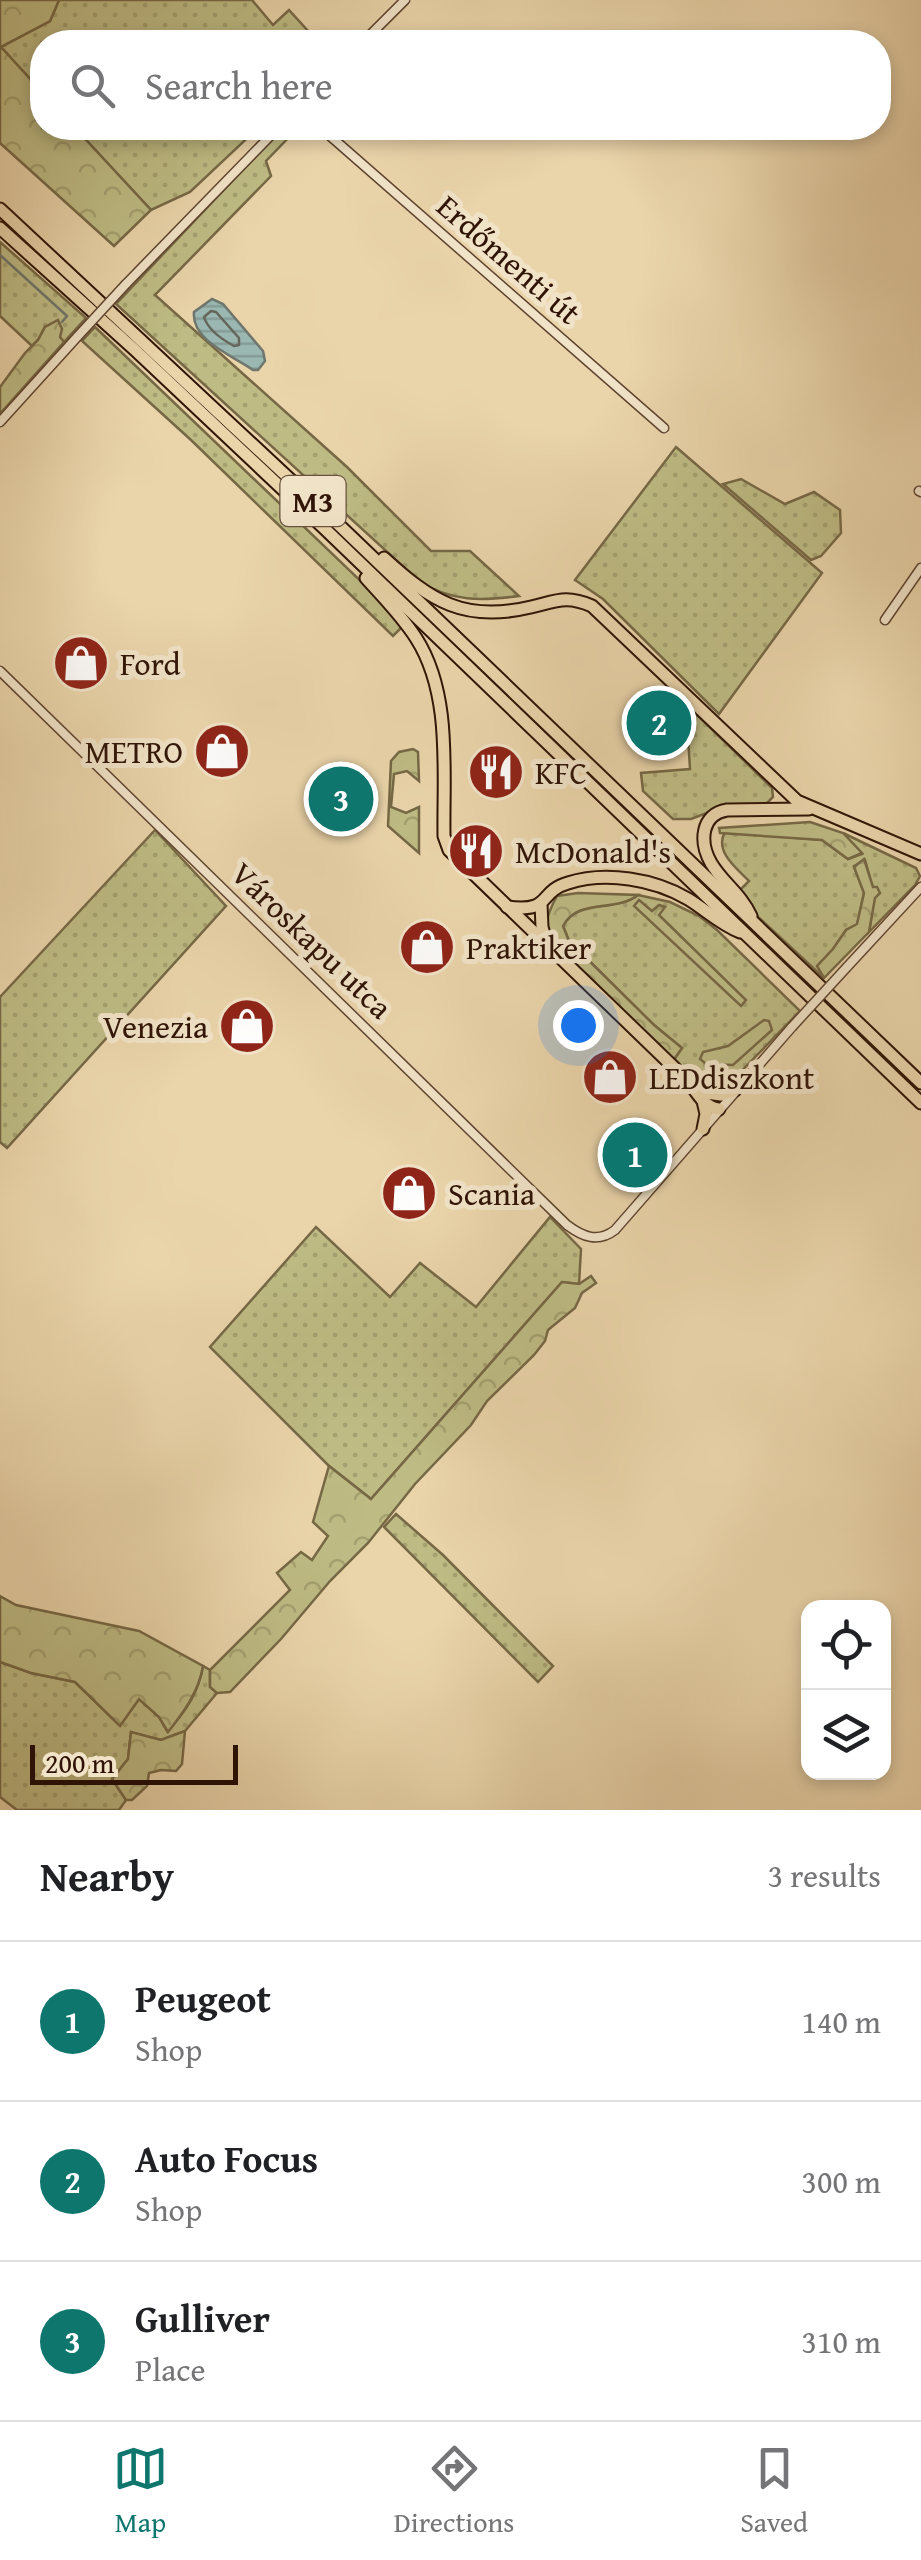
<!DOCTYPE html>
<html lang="en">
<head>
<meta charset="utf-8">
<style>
  body { margin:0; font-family:"Gentium Book Plus",serif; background:#f2f2f2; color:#202124 }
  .controls { position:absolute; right:30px; bottom:30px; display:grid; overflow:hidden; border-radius:20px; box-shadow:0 5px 15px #0003 }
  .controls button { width:90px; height:90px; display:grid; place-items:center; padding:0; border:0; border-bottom:2px solid #e0e0e0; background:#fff; color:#202124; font:50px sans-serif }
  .scale { position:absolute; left:30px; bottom:25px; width:208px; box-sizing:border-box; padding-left:10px; border:5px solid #2f1406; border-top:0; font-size:28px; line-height:35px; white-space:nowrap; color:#2f1406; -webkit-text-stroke:8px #f1e3c8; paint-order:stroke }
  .you { position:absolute; left:578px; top:1025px; width:35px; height:35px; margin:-25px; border:8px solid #fff; border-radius:50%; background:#1a73e8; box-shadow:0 0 0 15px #1a73e833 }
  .badge { display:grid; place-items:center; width:65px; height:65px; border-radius:50%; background:#0f766e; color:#fff; font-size:32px; font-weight:700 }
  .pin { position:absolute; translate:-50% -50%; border:5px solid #fff; box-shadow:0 2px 10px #0006 }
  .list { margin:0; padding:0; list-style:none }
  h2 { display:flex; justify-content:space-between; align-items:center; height:130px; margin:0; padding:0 40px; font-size:42px }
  h2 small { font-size:32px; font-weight:400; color:#757577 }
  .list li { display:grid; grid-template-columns:65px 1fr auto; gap:30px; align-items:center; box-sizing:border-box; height:160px; padding:0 40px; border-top:2px solid #e0e0e0 }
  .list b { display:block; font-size:38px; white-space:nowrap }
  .list p { margin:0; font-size:32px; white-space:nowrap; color:#757577 }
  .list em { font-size:32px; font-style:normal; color:#757577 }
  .icon { flex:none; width:55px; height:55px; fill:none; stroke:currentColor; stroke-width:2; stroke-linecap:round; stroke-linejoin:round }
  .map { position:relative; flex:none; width:921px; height:1810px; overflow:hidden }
  .search { position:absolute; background:#fff; box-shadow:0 5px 15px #0003; left:30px; right:30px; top:30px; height:110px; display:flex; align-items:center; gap:25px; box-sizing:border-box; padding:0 35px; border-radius:40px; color:#757577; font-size:38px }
  .sheet { height:610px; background:#fff }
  nav { display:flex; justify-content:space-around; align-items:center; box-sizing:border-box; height:140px; border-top:2px solid #e0e0e0; background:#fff; font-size:28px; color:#757577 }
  nav a { display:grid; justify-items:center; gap:5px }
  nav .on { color:#0f766e }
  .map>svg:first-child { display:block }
</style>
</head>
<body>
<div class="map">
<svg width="921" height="1810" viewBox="0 0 921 1810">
  <defs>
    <pattern id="grass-dots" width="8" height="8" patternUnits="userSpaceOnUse" patternTransform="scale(2.5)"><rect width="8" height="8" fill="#bebb84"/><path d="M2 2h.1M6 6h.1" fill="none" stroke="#a4a070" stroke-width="1.8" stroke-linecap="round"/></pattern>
    <pattern id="forest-crowns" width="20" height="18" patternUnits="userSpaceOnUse" patternTransform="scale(2.5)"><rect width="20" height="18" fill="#bebb84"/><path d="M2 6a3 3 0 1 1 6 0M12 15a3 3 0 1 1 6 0" fill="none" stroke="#a4a070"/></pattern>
    <pattern id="water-rules" width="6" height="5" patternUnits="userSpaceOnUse" patternTransform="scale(2.5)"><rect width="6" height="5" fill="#9ab7b1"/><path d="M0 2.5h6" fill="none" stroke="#859c97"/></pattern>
  </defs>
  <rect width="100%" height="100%" fill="#ead4aa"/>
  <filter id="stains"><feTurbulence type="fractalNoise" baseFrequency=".002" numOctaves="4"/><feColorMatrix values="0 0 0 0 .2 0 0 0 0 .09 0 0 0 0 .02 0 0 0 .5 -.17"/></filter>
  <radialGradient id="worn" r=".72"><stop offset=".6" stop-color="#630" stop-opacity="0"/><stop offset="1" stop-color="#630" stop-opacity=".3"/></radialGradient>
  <g fill="url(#grass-dots)" stroke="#766845" stroke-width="2.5">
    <path d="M59,0H252L273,25L289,10L318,42H42V92L1,47L50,21Z"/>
    <path d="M75,128H258L190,192L151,210Z"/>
    <path d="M282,128H289L293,133L266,161L271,176L155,295L347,467L431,551H470L519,596C482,601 451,602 419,581L116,304Z"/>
    <path d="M0,242L86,318L64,342L45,327L38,340L32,346L0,316Z"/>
    <path d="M95,327L367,587L402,627L393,636L191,440L82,341Z"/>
    <path d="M676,447L822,573L719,714L603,599L575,580Z"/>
    <path d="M741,479L785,504L814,492L840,510L841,533L821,556L811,560L723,484Z"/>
    <path d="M686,704L772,788L773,797L765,805L725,806L691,819H673L643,791L641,773L690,769Z"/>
    <path d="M155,830L226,906L7,1148L0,1142V997Z"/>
    <path d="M725,832L822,840L848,859L862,854L843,833L916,868L920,876L915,885L869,932C875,898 875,894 865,860L854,866L864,893L857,925L846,930L833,949L818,966L824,978L756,915L740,890L749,881C736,868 714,851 725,832Z"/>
    <path d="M638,895L670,902L699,916L717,930L800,1011L723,1090C701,1090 689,1075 673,1061L682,1048L654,1025L569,941L563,926C578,898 615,913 638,895Z"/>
    <path d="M550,1217L581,1249L579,1284L562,1282L371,1499L329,1466L210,1347L316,1227L390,1297L420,1263L476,1307Z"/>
    <path d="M396,1514L443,1555L553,1666L538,1682L384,1527Z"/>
    <path d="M0,1662L31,1673L75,1682L120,1725L139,1699L159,1717L167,1731C185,1713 199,1691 203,1666L210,1670V1687L217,1693L185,1731L161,1740L131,1732L128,1759L112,1779L126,1800L119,1810H17L0,1797Z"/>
  </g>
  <g fill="url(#forest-crowns)" stroke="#766845" stroke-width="2.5">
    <path d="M0,0H59L50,21L1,47L42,92V128H75L151,210L114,246L0,143Z"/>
    <path d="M58,320L62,329L60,337L64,342L0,414V387L25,353L38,340L45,327Z"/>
    <path d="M413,749L418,752L419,781L407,771L394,774L391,807L406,813L419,807V853L388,826L391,761L399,752Z"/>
    <path d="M810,822L843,833L862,853L848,859L822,840L720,833L719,828Z"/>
    <path d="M864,859L873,887H877L880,893L875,898L869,932L824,978L817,966L833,949L846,930L857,924L864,893L854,867Z"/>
    <path d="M578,893L638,895C615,913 578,897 563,926L569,941L654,1025L682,1048L673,1061L553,945C543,925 546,916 557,896Z"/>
    <path d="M639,900L652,911L659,905L665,907L659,915L746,1000L741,1006L634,906Z"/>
    <path d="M764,1020L769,1021L772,1030L733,1065L706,1064L700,1059L703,1052L728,1046Z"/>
    <path d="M591,1276L596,1283L582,1293L575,1308L548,1330L545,1341L534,1355L487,1401L471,1425L415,1484L368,1543L330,1581L281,1639L230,1692L217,1693L210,1687V1670L290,1590L277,1573L301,1552L312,1560L328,1536L313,1522L329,1466L371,1499L562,1282L579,1284Z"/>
    <path d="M0,1596L16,1605L139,1631L203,1666C199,1691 184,1712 168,1732L159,1717L139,1699L120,1726L75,1682L31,1673L0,1662Z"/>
    <path d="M185,1731L182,1764L176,1771L161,1770L149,1773L147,1786L132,1800H126L112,1779L128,1759L131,1732L161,1740Z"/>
  </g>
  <path fill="url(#water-rules)" stroke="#6f766d" stroke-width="2.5" d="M212,299L223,304L263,351L265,361L258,370H253C234,356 191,341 194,312Z"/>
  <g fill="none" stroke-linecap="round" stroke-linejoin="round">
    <path stroke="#64665c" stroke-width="2.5" d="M211,311L216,312L239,338V345L234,346C223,340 208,330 204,317Z"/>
    <path stroke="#6f766d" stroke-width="2.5" d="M0,255L67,316L62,322"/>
    <g stroke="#5e442f" stroke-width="11">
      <g id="minor">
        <path d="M363,42L405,0"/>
        <path d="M321,128L664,428"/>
        <path d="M126,284L278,128"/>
        <path d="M0,422L78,336"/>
        <path d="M919,491L921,492"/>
        <path d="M885,620L921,568"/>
        <path d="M0,671L567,1225C583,1237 598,1243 615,1230L792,1027"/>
        <path d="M847,967L921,887"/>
      </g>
    </g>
    <g stroke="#2f1406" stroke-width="15">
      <g id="highway">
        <path d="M0,209L340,526L921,1083"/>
        <path d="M0,228L135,350L325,529L921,1103"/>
        <path d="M384,558C431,601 464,623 531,607C557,601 566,595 592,606L797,801L921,854"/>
        <path d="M366,578C383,597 402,616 416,638C452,694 443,772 444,836L449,850L689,1082C697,1093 705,1108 719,1109"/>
        <path d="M541,904L542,927L546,942"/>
        <path d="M507,907C553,913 537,892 568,883C606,871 654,879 688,899C706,910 720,924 740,932"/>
        <path d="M751,916C741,894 722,882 711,863C699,842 701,814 727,810L809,809"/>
        <path d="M706,1093L721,1095L735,1090"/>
        <path d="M703,1101L706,1114L703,1129"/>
      </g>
    </g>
    <use href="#minor" stroke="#f1e3c8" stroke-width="8"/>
    <use href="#highway" stroke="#ead4aa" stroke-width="11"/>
    <g stroke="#5e442f" stroke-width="11" stroke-linecap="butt">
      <g id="minor-bridge">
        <path d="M78,336L126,284"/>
        <path d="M792,1027L847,967"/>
      </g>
    </g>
    <use href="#minor-bridge" stroke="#f1e3c8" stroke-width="8"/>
  </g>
  <defs>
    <g id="shop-disc" transform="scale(2.875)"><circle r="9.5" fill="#8f2418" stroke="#f1e3c8"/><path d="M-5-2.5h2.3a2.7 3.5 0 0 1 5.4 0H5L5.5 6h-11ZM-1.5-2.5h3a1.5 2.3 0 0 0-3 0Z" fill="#fff"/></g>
    <g id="restaurant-disc" transform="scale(2.875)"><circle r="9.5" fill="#8f2418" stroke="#f1e3c8"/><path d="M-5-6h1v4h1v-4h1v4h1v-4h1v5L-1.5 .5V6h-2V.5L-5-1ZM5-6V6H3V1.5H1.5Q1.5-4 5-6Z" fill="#fff"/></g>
  </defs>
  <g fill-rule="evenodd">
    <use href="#shop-disc" x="81" y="663"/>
    <use href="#shop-disc" x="222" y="751"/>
    <use href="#restaurant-disc" x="496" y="772"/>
    <use href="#restaurant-disc" x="476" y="851"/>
    <use href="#shop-disc" x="427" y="947"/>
    <use href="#shop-disc" x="247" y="1026"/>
    <use href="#shop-disc" x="610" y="1077"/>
    <use href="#shop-disc" x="409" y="1193"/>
  </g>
  <g text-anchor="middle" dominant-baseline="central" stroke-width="10" stroke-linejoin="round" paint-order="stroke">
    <rect fill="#f1e3c8" stroke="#695240" stroke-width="2.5" x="280.5" y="476" width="65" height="50" rx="8"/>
    <g font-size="30" font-weight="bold" fill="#2f1406">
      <text x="313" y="501">M3</text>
    </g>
    <g font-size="32" fill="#2f1406" stroke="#f1e3c8">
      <text transform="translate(509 259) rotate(41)">Erdőmenti út</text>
      <text transform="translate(312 940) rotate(44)">Városkapu utca</text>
    </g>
    <g font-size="32" fill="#2f1406" stroke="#f1e3c8" text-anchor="start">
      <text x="120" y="663">Ford</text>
      <text x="183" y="751" text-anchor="end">METRO</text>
      <text x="535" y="772">KFC</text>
      <text x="515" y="851">McDonald's</text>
      <text x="466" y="947">Praktiker</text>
      <text x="208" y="1026" text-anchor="end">Venezia</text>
      <text x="649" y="1077">LEDdiszkont</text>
      <text x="448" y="1193">Scania</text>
    </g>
  </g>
  <rect width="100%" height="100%" filter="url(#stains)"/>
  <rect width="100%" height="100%" fill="url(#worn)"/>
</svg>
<div class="controls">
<button><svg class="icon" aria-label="locate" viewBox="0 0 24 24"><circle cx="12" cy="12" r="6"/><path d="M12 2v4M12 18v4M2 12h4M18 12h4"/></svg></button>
<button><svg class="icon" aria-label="layers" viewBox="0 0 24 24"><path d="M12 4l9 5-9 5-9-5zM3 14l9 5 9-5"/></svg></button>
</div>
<div class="scale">200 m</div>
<div class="you"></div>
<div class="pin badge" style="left:635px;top:1155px">1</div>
<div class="pin badge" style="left:659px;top:723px">2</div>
<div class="pin badge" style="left:341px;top:799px">3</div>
<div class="search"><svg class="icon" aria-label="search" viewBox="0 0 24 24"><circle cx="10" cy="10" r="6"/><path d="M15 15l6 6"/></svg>Search here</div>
</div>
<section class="sheet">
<h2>Nearby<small>3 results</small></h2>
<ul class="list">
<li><span class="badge">1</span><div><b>Peugeot</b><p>Shop</p></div><em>140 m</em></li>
<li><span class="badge">2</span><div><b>Auto Focus</b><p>Shop</p></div><em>300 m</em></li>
<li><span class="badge">3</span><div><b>Gulliver</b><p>Place</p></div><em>310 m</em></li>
</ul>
</section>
<nav>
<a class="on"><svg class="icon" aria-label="map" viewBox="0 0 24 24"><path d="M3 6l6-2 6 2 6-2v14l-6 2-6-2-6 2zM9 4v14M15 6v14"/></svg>Map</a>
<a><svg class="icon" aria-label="directions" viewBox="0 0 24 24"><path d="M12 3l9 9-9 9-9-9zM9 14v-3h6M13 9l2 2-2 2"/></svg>Directions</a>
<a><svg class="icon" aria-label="saved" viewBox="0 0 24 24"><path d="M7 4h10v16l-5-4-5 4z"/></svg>Saved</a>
</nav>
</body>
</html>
